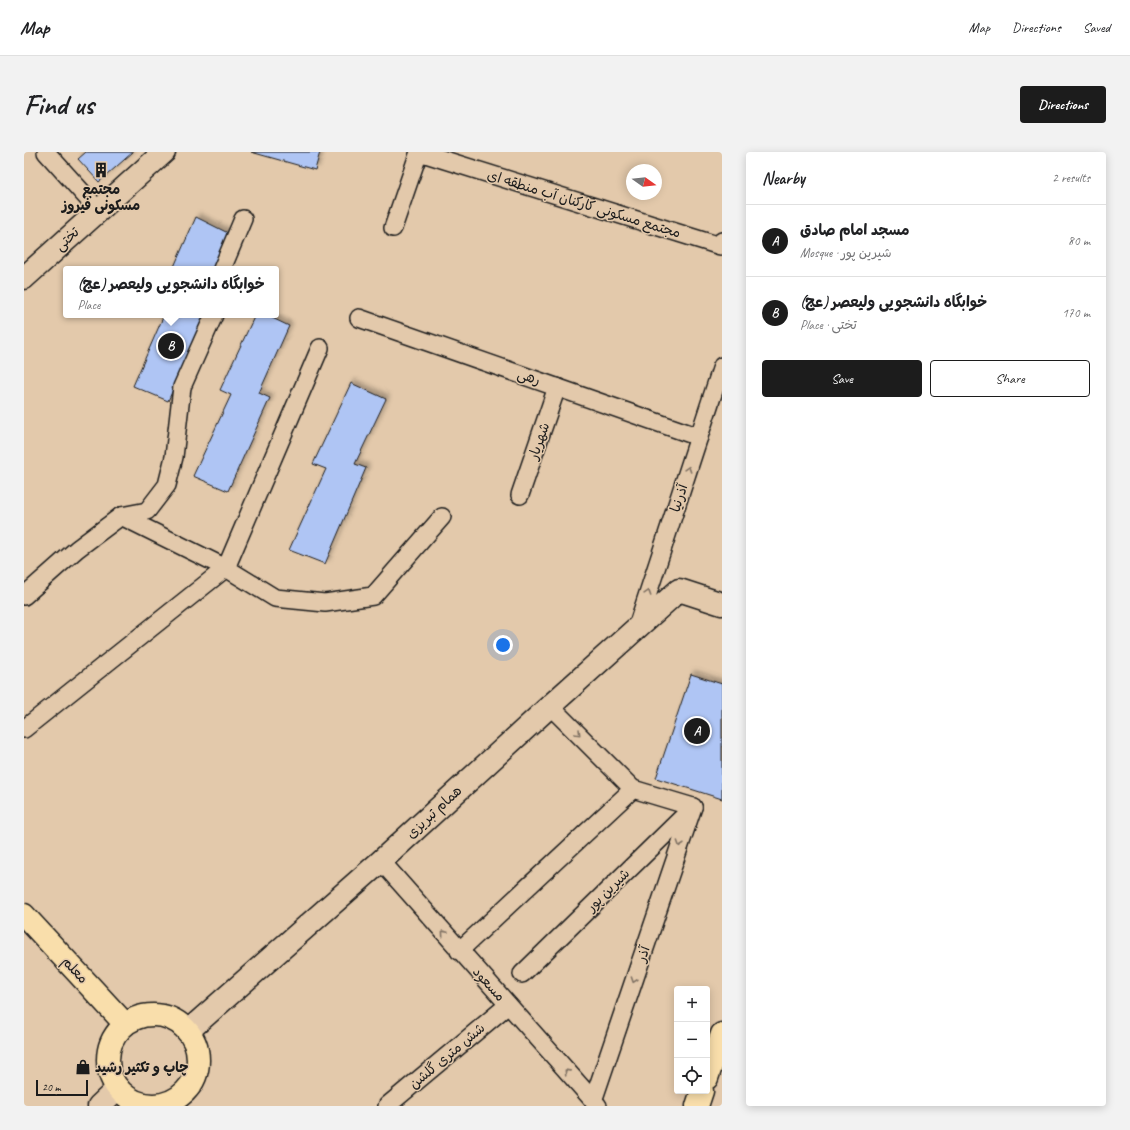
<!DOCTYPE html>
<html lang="en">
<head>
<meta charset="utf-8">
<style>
  body { margin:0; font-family:Caveat,"Playpen Sans Arabic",sans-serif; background:#f2f2f2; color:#202124 }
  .controls { position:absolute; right:12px; bottom:12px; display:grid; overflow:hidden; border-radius:4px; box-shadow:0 2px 10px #0003 }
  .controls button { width:36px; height:36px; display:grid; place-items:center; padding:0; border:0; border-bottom:1px solid #e0e0e0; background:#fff; color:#202124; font:20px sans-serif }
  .compass { position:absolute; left:602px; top:12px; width:36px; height:36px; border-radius:50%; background:#fff; box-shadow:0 2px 10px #0003; rotate:105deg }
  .scale { position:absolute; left:12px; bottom:10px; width:52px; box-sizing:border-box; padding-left:4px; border:2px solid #1c1c1c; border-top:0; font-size:11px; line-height:14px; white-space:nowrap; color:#1c1c1c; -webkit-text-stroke:3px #e3c9ab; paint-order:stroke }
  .you { position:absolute; left:479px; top:493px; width:14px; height:14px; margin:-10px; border:3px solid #fff; border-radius:50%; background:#1a73e8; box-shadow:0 0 0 6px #1a73e833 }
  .badge { display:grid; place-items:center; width:26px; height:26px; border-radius:50%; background:#1c1c1c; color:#fff; font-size:13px; font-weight:700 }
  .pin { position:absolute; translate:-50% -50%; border:2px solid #fff; box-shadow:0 1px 4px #0006 }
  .popup { position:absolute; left:39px; top:114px; width:216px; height:52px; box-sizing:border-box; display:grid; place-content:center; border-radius:4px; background:#fff; filter:drop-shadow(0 1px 3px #0005); font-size:13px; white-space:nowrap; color:#757577 }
  .popup b { font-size:15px; color:#202124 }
  .popup::after { content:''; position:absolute; left:50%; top:100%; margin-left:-8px; border:8px solid transparent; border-top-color:#fff }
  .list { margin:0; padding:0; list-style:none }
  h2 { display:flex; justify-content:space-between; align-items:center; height:52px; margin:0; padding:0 16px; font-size:17px }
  h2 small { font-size:13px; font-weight:400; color:#757577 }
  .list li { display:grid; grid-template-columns:26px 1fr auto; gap:12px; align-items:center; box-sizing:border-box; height:72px; padding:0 16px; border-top:1px solid #e0e0e0 }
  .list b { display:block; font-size:15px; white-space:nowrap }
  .list p { margin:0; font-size:13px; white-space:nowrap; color:#757577 }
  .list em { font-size:13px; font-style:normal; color:#757577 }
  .actions { display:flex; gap:8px; padding:12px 16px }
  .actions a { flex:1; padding:9px 0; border:1px solid #1c1c1c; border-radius:4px; text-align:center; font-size:14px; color:#1c1c1c }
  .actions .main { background:#1c1c1c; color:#fff }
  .icon { flex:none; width:22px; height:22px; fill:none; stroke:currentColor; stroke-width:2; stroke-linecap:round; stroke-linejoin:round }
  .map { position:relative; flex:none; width:698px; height:954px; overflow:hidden; border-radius:4px }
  header { display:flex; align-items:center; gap:24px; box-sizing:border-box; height:56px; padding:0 20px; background:#fff; border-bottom:1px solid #e0e0e0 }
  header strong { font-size:19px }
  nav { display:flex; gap:22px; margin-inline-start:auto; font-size:14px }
  .intro { display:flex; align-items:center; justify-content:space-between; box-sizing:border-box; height:96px; padding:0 24px }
  h1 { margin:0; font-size:28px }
  .button { padding:10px 18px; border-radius:4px; background:#1c1c1c; color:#fff; font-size:14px; font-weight:700 }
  main { display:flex; gap:24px; padding:0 24px }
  aside { flex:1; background:#fff; border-radius:4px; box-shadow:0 2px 10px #0003 }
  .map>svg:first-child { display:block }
</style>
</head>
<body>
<header>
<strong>Map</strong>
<nav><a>Map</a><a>Directions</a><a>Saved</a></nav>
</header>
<div class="intro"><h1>Find us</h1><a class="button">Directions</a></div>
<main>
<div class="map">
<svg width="698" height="954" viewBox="0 0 698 954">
  <defs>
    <filter id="shadow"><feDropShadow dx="3.5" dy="-3.5" stdDeviation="2" flood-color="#0004"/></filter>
  </defs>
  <rect width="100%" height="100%" fill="#e3c9ab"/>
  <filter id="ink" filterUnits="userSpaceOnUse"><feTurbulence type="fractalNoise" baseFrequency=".025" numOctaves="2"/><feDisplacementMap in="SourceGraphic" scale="8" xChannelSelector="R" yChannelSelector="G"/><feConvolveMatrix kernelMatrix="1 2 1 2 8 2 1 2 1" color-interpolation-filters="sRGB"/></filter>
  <g filter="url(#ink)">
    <g fill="#afc5f4" stroke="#1c1c1c" filter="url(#shadow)">
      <path d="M62,0H109L75,30L54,7Z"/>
      <path d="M227,0H296L291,18Z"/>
      <path d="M172,65L206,82L191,117H149Z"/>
      <path d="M140,163H182L144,249L109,234Z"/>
      <path d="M231,163H242L265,174L235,241L246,246L204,339L169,324L207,243L196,238Z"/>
      <path d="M327,231L362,247L331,312L342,316L301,412L265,398L302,317L289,312Z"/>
      <path d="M667,522L698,532V647L632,626Z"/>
    </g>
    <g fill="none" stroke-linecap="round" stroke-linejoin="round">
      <g stroke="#1c1c1c" stroke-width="20">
        <g id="street">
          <path d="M22,0L75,59"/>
          <path d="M395,0L696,94L698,89"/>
          <path d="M369,76L395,0"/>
          <path d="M198,117L219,67"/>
          <path d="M335,166L675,285"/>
          <path d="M496,343L533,235"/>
          <path d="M97,364L202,416L251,446L301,451L349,444L418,365"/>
          <path d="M0,444L53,397L97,364L123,359L143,333L150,305L158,235L190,163"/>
          <path d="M612,478L698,214"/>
          <path d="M526,554L609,637L669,655"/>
          <path d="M0,577L202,416L296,196"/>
          <path d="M357,709L574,954"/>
          <path d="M435,799L609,637"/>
          <path d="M498,822L666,658"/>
          <path d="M569,949L669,655"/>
          <path d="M363,954L484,853"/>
        </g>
      </g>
      <g stroke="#1c1c1c" stroke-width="25">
        <g id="secondary">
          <path d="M0,126L140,0"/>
          <path d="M164,879L357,709L526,554L655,438L698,452"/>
          <path d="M75,954L94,936"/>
        </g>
      </g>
      <g stroke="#1c1c1c" stroke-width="25">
        <g id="primary">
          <path d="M0,763L101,872"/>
          <circle cx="129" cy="908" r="45"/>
          <path d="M683,926L698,882"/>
          <path d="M673,954L678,939"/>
        </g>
      </g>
      <use href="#street" stroke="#e3c9ab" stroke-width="17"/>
      <use href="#secondary" stroke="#e3c9ab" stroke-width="22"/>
      <use href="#primary" stroke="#f9deab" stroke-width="22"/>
    </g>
    <defs><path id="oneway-chevron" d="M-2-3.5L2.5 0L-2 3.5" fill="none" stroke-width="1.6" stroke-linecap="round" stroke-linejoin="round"/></defs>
    <g stroke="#807264">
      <use href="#oneway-chevron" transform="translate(664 317) rotate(-72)"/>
      <use href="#oneway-chevron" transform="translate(624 441) rotate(-72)"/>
      <use href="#oneway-chevron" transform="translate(554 581) rotate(45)"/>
      <use href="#oneway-chevron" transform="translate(656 692) rotate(109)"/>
      <use href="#oneway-chevron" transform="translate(420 781) rotate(-131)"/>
      <use href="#oneway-chevron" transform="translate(610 828) rotate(109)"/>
      <use href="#oneway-chevron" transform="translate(543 920) rotate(-132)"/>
    </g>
  </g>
  <defs>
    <g id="building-bare" transform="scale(1.2)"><path d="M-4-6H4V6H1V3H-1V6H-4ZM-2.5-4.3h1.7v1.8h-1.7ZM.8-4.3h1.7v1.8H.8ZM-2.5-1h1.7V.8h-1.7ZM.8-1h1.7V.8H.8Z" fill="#1c1c1c" stroke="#e3c9ab" stroke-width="2.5" paint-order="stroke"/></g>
    <g id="shop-bare" transform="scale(1.2)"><path d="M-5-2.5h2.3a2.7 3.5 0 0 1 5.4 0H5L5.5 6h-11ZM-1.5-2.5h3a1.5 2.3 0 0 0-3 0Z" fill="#1c1c1c" stroke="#e3c9ab" stroke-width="2.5" paint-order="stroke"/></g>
  </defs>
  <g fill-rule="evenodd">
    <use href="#building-bare" x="77" y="18"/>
    <use href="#shop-bare" x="59" y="915"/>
  </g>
  <g text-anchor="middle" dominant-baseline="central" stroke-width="3" stroke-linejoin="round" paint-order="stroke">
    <g font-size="14" font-weight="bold" fill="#1c1c1c" stroke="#e3c9ab">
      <text x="77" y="37">مجتمع<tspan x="77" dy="16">مسکونی فیروز</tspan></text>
      <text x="71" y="915" text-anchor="start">چاپ و تکثیر رشید</text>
    </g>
    <g font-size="14" fill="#1c1c1c" stroke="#e3c9ab">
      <text transform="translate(560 52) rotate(17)">مجتمع مسکونی کارکنان آب منطقه ای</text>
      <text transform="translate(43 87) rotate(-42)">تختی</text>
      <text transform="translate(505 225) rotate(19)">رهی</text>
      <text transform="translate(515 289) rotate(-71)">شهریار</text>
      <text transform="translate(655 346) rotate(-72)">آذرنیا</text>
      <text transform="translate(410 660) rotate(-43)">همام تبریزی</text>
      <text transform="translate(584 738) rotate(-45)">شیرین پور</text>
      <text transform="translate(619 802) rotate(-71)">آذر</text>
      <text transform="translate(51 818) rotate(47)">معلم</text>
      <text transform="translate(465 832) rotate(48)">مسعود</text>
      <text transform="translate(423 904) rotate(-40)">شش متری گلشن</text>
    </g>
  </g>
</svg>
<div class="controls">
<button>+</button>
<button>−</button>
<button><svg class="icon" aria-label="locate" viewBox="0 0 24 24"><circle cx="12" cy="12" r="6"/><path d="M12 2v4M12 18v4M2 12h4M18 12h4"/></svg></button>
</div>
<svg class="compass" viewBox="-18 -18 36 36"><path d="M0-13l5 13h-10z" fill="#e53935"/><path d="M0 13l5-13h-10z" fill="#757577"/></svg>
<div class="scale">20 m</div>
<div class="you"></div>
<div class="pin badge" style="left:673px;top:579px">A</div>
<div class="pin badge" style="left:147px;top:194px">B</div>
<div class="popup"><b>خوابگاه دانشجویی ولیعصر (عج)</b>Place</div>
</div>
<aside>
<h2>Nearby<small>2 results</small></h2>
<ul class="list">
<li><span class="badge">A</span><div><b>مسجد امام صادق</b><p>Mosque · شیرین پور</p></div><em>80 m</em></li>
<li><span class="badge">B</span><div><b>خوابگاه دانشجویی ولیعصر (عج)</b><p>Place · تختی</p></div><em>170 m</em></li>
</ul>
<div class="actions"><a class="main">Save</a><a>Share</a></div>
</aside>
</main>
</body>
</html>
